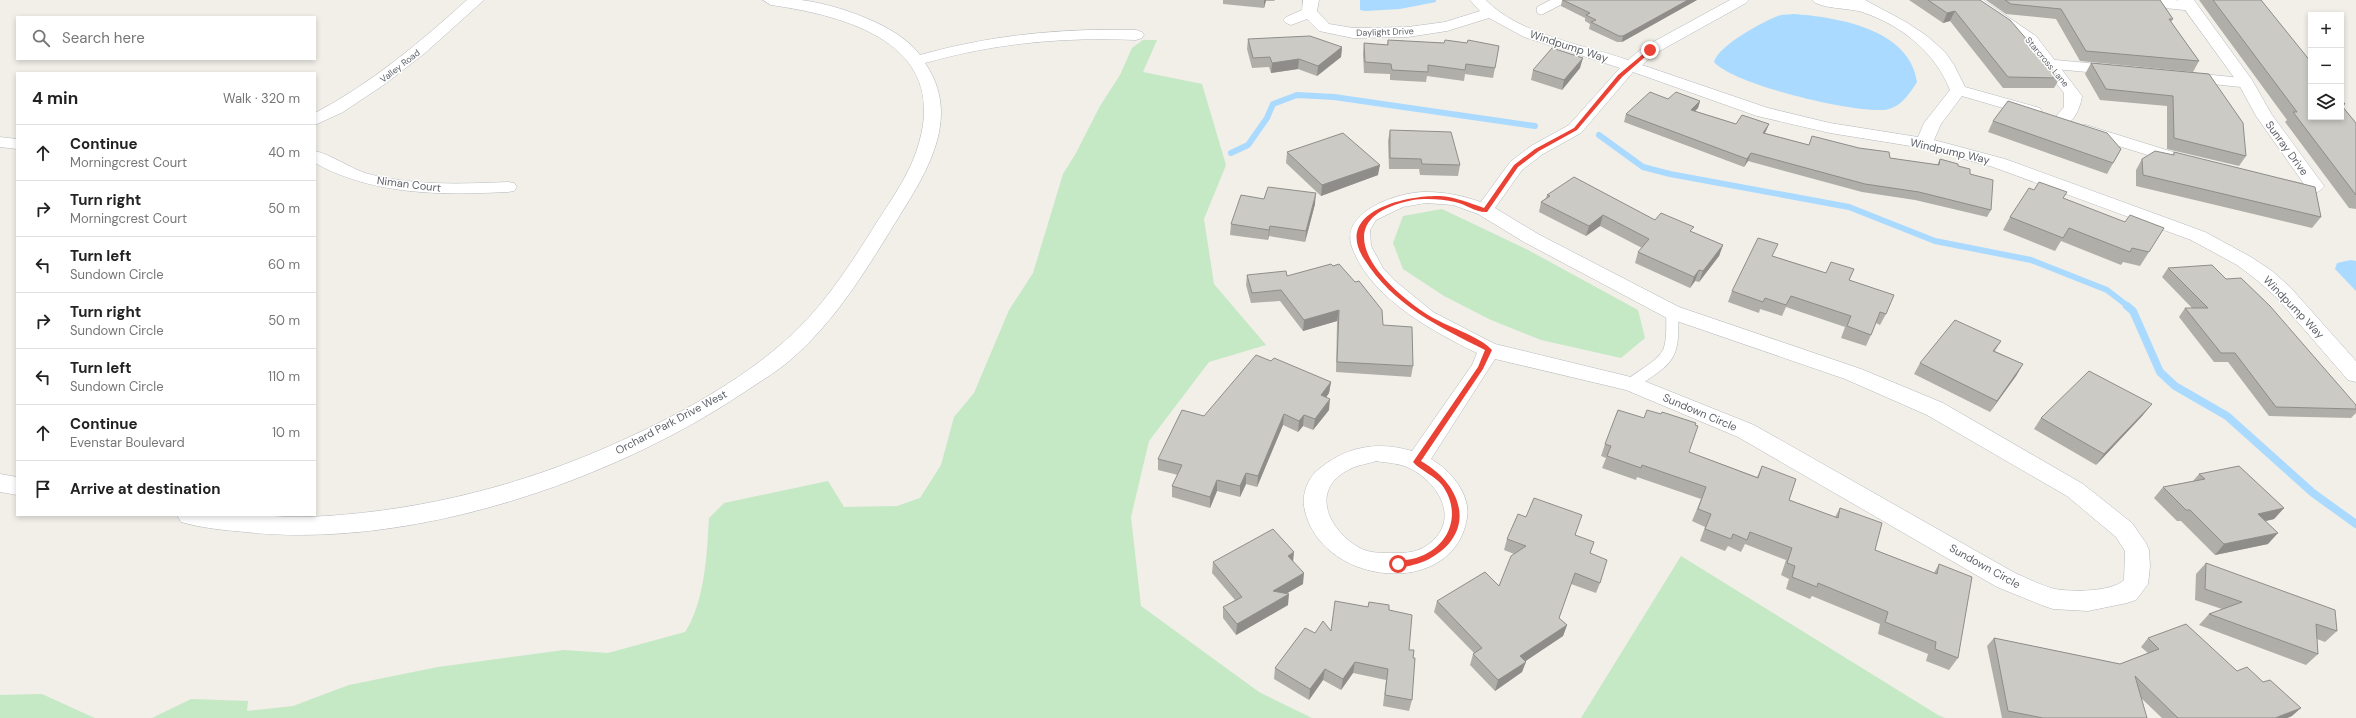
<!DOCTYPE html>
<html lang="en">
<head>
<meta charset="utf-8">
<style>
  body { margin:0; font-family:"DM Sans",sans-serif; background:#f6f6f6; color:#222 }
  .controls { position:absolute; right:12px; top:12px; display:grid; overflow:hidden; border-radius:0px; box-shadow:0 2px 6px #0003 }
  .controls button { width:36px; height:36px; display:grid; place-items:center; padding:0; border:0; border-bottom:1px solid #e0e0e0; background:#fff; color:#222; font:20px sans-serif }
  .stop { position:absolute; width:12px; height:12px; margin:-9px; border:3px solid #ea4335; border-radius:50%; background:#fff }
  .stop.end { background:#ea4335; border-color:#fff; box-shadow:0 1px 4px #0008 }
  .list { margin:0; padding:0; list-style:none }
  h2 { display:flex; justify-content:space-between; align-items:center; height:52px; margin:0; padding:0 16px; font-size:17px }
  h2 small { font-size:13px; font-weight:400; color:#767676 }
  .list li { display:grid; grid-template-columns:26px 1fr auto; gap:12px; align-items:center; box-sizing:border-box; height:56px; padding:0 16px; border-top:1px solid #e0e0e0 }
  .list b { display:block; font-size:15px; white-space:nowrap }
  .list p { margin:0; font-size:13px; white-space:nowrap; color:#767676 }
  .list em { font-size:13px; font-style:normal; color:#767676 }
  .icon { flex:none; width:22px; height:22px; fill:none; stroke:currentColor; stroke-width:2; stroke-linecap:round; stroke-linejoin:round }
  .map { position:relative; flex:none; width:2356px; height:718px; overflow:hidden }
  .search { position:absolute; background:#fff; box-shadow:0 2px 6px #0003; left:16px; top:16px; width:300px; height:44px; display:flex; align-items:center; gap:10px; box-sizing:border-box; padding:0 14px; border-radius:0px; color:#767676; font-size:15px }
  .panel { position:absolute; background:#fff; box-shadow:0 2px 6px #0003; left:16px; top:72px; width:300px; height:444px; border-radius:0px }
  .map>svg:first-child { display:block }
</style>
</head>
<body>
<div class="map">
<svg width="2356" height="718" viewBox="0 0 2356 718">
  <rect width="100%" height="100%" fill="#f1efe8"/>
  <g fill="#c5e8c5">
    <path d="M1143,40H1157L1143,72L1202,84L1226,165L1204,219L1214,284L1266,345L1209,362L1149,441L1131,517L1141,606L1259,692L1312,718H152L191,699L248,701L247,711L293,706L349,685L438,667L564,650L608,653L685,632C705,602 707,553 709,518L724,503L828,481L844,507L897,506L920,498L941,465L954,417L974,393L1009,310L1033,273L1063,174L1076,153L1100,106L1120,75L1132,48Z"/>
    <path d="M1442,209L1528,250L1638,310L1645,338L1621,358L1541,340L1491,320L1444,296L1403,269L1393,243L1403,216Z"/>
    <path d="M1681,556L1938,715L1945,718H1581Z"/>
    <path d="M42,694L88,715L95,718H0V695Z"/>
  </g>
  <g fill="#aadaff">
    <path d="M1360,0H1436V2L1400,9L1365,11L1360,10Z"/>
    <path d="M1793,14C1837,17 1910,29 1917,82C1909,95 1899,109 1883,110C1851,112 1734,85 1714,62C1718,46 1762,22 1778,16C1782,14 1788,15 1793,14Z"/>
    <path d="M2351,260L2356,261V291L2335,269L2337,263Z"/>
  </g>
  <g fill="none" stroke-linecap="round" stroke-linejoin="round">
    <g stroke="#aadaff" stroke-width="6">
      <path d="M1599,135L1643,167L1670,174L1849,207L1935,241L2031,260L2107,290L2129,307"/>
      <path d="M1231,153L1248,145L1267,118L1273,104L1297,95L1334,97L1535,126"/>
    </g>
    <path stroke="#aadaff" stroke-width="8" d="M2127,306L2133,311L2160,372L2175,386L2227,416L2313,493L2356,524"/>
    <g stroke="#b5b8bc" stroke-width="10">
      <g id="lane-far1">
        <path d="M2129,0L2190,6"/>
        <path d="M1541,10L1560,0"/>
        <path d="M2050,64L2103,69"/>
        <path d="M2198,78L2246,83"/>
      </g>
    </g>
    <g stroke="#b5b8bc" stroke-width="13">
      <path id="lane" d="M1631,384C1669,357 1674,360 1672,312"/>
    </g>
    <g stroke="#b5b8bc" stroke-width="1">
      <g id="street">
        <path d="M467,0H484L425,53L385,84L343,112L315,125V113C372,83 420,42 467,0Z"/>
        <path d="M763,0C776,0 789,0 801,0C835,4 899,25 920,55C991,35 1062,28 1136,30L1142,32L1144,35L1142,38L1136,40C1064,37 995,43 925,63C961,115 929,169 900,215C869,265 840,315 796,355C780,370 761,381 743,393C608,483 408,550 245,532C224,530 201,528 181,522L177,515C204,515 230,514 256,515C273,516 290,517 307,517C407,513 506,490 598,451C659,425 729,389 779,346C820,312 849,267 877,222C893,197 911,172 919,143C948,43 847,16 771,5Z"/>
        <path d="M1303,0H1319L1317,11L1329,24L1353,28L1408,27L1445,22L1480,11L1470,0H1486C1518,34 1584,45 1628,60L1644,47L1730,0H1749L1746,3L1656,53L1642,65L1768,108L1830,123L1918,137L1924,123L1950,90C1935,52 1901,25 1862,12C1851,8 1819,9 1812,0H1865L1906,22L1927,36L1945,52L1954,65L1965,87L2040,108L2042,112L2040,116L2034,117L1962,96L1941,124L1934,140L2005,159L2205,232L2251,257L2272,271L2290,287L2356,361V382L2348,380L2276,297L2258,281L2237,265L2191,240L1993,167L1923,148L1830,133L1757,116L1633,72L1581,133L1543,154L1522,170L1495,208L1538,234L1679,307L1861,369L1943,403L2083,484L2132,523L2146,543L2149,550L2150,566L2148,584L2136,600L2127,603L2088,611L2053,609L2044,606L1997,587L1738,437L1626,390L1495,359L1431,459C1450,470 1471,494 1467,518C1454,601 1317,586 1304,506C1302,494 1308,477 1319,469C1347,446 1378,441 1412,451L1472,365L1477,353C1432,331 1370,298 1352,247C1339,211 1401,191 1427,192C1446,192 1463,196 1481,202L1510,162L1531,146L1569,125L1620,68L1524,37L1489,18L1447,31L1408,37L1353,38L1319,31L1307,19L1291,25L1286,23L1283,20L1286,17L1302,10ZM1426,203L1453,205L1478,214L1524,242L1665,317L1845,379L1927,415L2067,496L2116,537L2125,551L2124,580C2112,592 2072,592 2055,589C2042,586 2027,578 2015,573L1754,425L1639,379L1495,344L1433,312L1394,280L1383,268L1371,246L1370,230L1376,220L1403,207ZM1376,461C1387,463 1399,463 1409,468C1440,483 1462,522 1426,546C1417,552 1407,553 1397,553C1383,553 1370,554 1358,547C1328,529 1309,489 1350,469C1357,465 1368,464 1376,461Z"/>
        <path d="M1965,0H1983L2036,36L2082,96C2080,110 2072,129 2055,125L2052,121L2064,107V93L2024,42Z"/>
        <path d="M2178,0H2194L2252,80L2272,115L2324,186C2314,201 2294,192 2280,189L2277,185L2280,181L2286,180L2304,184L2256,116L2238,83Z"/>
        <path d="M2086,125L2186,156L2189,160L2186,164L2180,165L2080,134L2077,130L2080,126Z"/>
        <path d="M0,137L17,139V149L0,147Z"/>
        <path d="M315,151C332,155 348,167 365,173C411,186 461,184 508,182L514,183L517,187L514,191L508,192C443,195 374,196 315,163Z"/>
        <path d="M0,474L17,477V495L0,492Z"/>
      </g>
    </g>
    <use href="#lane-far1" stroke="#fff" stroke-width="9"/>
    <use href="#lane" stroke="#fff" stroke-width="12"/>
    <use href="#street" fill="#fff" fill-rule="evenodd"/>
  </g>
  <g fill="#afaea9">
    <path d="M1223,0H1275L1274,1H1266L1264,8L1223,4Z"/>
    <path d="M1562,0H1697L1622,42H1617L1589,29L1590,24L1585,21V18L1561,6Z"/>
    <path d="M1909,0H1980L2060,78L2054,88H2003L1950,21L1943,23Z"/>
    <path d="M1986,0H2160L2173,19L2171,22L2199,61L2193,72L2080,61L2056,19L2006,14Z"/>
    <path d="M2199,0H2261L2341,117V99L2345,104L2343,107L2356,123V209L2349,208L2285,122L2287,120Z"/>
    <path d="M1248,39L1342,47L1341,57L1317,76L1298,69L1271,73L1269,67L1252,68L1247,49Z"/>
    <path d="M1388,40L1444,43L1495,68L1493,78L1465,74L1464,81L1427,76L1426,82L1390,80V74L1364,73L1363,54L1364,43L1387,45Z"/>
    <path d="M2091,63L2209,74L2246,156L2239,166L2167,149V106L2100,100L2085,74Z"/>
    <path d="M1580,68L1562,90L1531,80L1533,70Z"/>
    <path d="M1668,99L1700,101L1698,108L1695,111L1736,124H1769L1765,133L1809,145L1812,136L1890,158L1937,165L1940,159L1958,166L1970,174L1991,210L1987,217L1915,200L1862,192L1748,161L1744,167L1624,122L1626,114Z"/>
    <path d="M1993,121L2121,149L2107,174L1988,132Z"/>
    <path d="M1390,130L1460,165L1458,176L1420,175L1419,169H1389L1388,141Z"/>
    <path d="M1287,152L1378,175L1321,196L1286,163Z"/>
    <path d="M2174,152L2321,217L2312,228L2136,186V170L2142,159L2173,155Z"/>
    <path d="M2034,190L2063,198L2149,252L2140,266L2123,262L2121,265L2061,241L2055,251L2003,230L2010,217Z"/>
    <path d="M1547,195L1655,220L1692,232L1723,245L1719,256L1699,282L1695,281L1690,288L1635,263L1638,252L1642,248L1600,226L1586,236L1539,212L1541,202L1546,198Z"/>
    <path d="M1264,199L1315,204L1305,242L1269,236L1268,240L1230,235L1231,224Z"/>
    <path d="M1773,256L1826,273L1849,280L1886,314L1880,325L1876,323L1871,335L1866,346L1841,338L1845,327L1786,307L1782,316L1760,309L1759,313L1728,302L1732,291Z"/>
    <path d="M2168,268L2356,405V413L2351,418L2269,416L2228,362H2214L2179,317L2185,308H2192L2162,277Z"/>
    <path d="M1247,275L1287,276L1383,325L1413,366L1411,377L1336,372L1337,321L1303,331L1280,301L1251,303L1246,285Z"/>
    <path d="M2001,341L1995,351L2023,364L2016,376L1990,412L1914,374L1920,363Z"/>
    <path d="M1271,361L1331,382L1329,393L1326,397L1329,410L1313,430L1303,426L1298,432L1283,425L1257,487L1246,484L1240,497L1217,491L1210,508L1172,497V486L1178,475L1158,470V459L1204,416Z"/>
    <path d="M2143,415L2096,465L2034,429L2041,418Z"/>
    <path d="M1605,444L1689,452L1757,477L1762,466L1789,500L1835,517L1840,508L1875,550L1934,573L1939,564L1958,658L1949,670L1926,661L1928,654L1878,634L1880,624L1812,596L1810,599L1786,589L1789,579L1781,575L1786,560L1745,544L1741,552L1728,546L1725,551L1700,541L1705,527L1692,521L1701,499L1637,477L1636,480L1602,468L1606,458L1601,456Z"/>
    <path d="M2199,474L2284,508L2274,519L2266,521L2268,544L2215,555L2181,521H2177L2154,498L2163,487L2193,481Z"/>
    <path d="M1575,535L1590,553L1600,583L1596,593L1571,584L1559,618L1567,625L1563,636L1525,661L1522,672L1495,691L1470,665L1473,654L1474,653L1434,612L1437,601L1499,586L1514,554L1504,550L1507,539Z"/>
    <path d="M1293,561L1303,584L1287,593L1288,605L1236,635L1223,618V607L1235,600L1212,573L1213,562Z"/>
    <path d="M2206,563L2337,631L2325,642L2317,639L2318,654L2306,665L2199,625L2209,614L2222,609L2195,600L2196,574Z"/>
    <path d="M1369,602L1389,610L1409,650L1412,700L1409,711L1383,706L1386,680L1353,673L1341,690L1323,680L1309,700L1274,679L1275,668L1315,633L1331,630L1368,607Z"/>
    <path d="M1994,638L2120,664L2148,653L2141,647L2148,638L2237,671L2292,716L2287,718H2162L2141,698L2147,718H2002L1987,646Z"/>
  </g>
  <g fill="#8f8d8a">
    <path d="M1264,0H1266L1264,8Z"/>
    <path d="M1688,0H1697L1622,42L1623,36Z"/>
    <path d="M1955,11L1950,21L1943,23L1947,13Z"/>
    <path d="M1342,47L1341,57L1317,76L1318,66Z"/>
    <path d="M1583,58L1580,68L1562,90L1564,80Z"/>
    <path d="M1299,59L1298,69L1271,73L1272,63Z"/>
    <path d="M1700,101L1698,108L1689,117L1691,110Z"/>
    <path d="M1769,124L1766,131L1760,140L1763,133Z"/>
    <path d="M1751,153L1748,161L1744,167L1747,159Z"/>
    <path d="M1380,165L1378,175L1321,196L1322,185Z"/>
    <path d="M1316,193L1315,204L1305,242L1306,231Z"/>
    <path d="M1603,215L1600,226L1586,236L1589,226Z"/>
    <path d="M1270,226L1269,236L1268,240L1269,230Z"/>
    <path d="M1723,245L1719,256L1699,282L1703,271Z"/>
    <path d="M1699,270L1695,281L1690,288L1694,277Z"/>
    <path d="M1339,310L1337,321L1303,331L1304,320Z"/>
    <path d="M2023,364L2016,376L1990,412L1997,401Z"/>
    <path d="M1331,382L1329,393L1320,406L1321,395Z"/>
    <path d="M1330,399L1329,410L1313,430L1315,419Z"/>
    <path d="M2152,404L2143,415L2096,465L2104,454Z"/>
    <path d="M1284,414L1283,425L1257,487L1258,476Z"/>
    <path d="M1304,415L1303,426L1298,432L1299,421Z"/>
    <path d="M1246,473V484L1240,497V486Z"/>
    <path d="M1217,480V491L1210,508V497Z"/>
    <path d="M2284,508L2274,519L2248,525L2258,514Z"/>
    <path d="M2278,533L2268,544L2215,555L2224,544Z"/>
    <path d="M1294,552L1293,563L1288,556Z"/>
    <path d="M1304,573L1303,584L1272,602L1273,591Z"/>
    <path d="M1289,594L1288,605L1236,635L1237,624Z"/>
    <path d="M1567,625L1563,636L1517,667L1520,656Z"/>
    <path d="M1355,662L1353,673L1341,690L1343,679Z"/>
    <path d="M1526,662L1522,672L1495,691L1498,680Z"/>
    <path d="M1325,669L1323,680L1309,700L1310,689Z"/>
    <path d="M2301,708L2292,716L2287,718H2275Z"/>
  </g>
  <g fill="#cccac5" stroke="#8f8d8a">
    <path d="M1563,0H1688L1623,36H1619L1591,22L1596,20L1586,15L1590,13Z"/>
    <path d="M1928,0H1980L2010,20L2060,78L2008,77L1955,11L1947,13Z"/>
    <path d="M2005,0H2160L2173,19H2169L2199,61L2086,51L2061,9L2011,4Z"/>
    <path d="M2213,0H2261L2311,62V117H2341V105L2356,123V195L2293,112H2297Z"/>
    <path d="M1310,36L1342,47L1318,66L1299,59L1272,63L1270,57L1253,58L1248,39Z"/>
    <path d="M1388,40L1444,43L1445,40L1467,43L1468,40L1499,46L1495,68L1466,64L1465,70L1428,65V72L1392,70L1391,64L1365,62L1364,43L1388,45Z"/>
    <path d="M1552,48L1583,58L1564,80L1533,70Z"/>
    <path d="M2091,63L2209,74L2243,123L2246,156L2174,138L2173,96L2106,89Z"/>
    <path d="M1650,92L1668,99L1676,92L1700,101L1691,110L1736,124L1742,115L1769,124L1763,133L1809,145L1812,136L1859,148L1889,152L1890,158L1939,165L1940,159L1958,164V166L1970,169V174L1993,180L1991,210L1919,192L1865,184L1751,153L1747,159L1626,114Z"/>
    <path d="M2341,99L2345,104H2341Z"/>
    <path d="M2008,101L2107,133L2121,149L2113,163L1993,121Z"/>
    <path d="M1390,130L1451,132L1460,165L1422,164L1421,159L1390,158Z"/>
    <path d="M1343,133L1380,165L1322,185L1287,152Z"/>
    <path d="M2155,151L2174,155V152L2315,187L2321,217L2143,175L2142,159Z"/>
    <path d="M1574,177L1655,220L1661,213L1694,227L1690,231L1723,245L1703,271L1699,270L1694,277L1638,252L1649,239L1603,215L1589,226L1541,202L1550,196L1547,195Z"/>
    <path d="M2039,182L2067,192L2063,198L2125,222L2130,215L2164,228L2149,252L2132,248L2130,252L2069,228L2063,238L2010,217L2029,188L2034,190Z"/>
    <path d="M1268,187L1316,193L1306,231L1270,226L1269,230L1231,224L1241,195L1264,199Z"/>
    <path d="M1758,238L1778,244L1772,256L1826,273L1831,262L1854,269L1849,280L1894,295L1886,314L1880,312L1871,335L1847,326L1851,316L1791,296L1786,305L1765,298L1763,302L1732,291Z"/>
    <path d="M1331,264L1333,266L1339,264L1355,282L1359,281L1382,310L1383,325L1412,327L1413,366L1337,362L1339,310L1304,320L1281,290L1252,293L1247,275L1286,271L1287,276Z"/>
    <path d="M2212,265L2226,279L2241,278L2270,306L2356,405V409L2276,407L2235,353H2221L2185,308H2208L2168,268Z"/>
    <path d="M1955,320L2001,341L1993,351L2023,364L1997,401L1920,363Z"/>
    <path d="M1256,355L1271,361L1274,358L1331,382L1321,395L1330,399L1315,419L1304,415L1299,421L1284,414L1258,476L1246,473L1240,486L1217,480L1210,497L1172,486L1182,465L1158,459L1182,410L1204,416Z"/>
    <path d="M2089,371L2152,404L2104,454L2041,418Z"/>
    <path d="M1618,410L1644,418L1647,410L1661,414L1662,412L1696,423L1695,425L1698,426L1689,452L1758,478L1762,466L1796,479L1789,500L1838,518L1840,508L1882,523L1875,550L1937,574L1939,564L1972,577L1958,658L1935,649L1936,642L1885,622L1888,612L1818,583L1817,587L1792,577L1795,566L1787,563L1792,548L1750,532L1747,540L1733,534L1731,539L1705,529L1711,514L1698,509L1706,487L1642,465L1641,468L1607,456L1611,446L1605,444Z"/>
    <path d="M2239,466L2284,508L2258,514L2278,533L2224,544L2190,510H2186L2163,487L2205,479L2199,474Z"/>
    <path d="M1534,498L1582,515L1575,535L1594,542L1590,553L1607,560L1600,583L1575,573L1559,618L1567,625L1520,656L1526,662L1498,680L1473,654L1482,648L1437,601L1485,572L1499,586L1511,556L1526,546L1507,539L1518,514L1526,517Z"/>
    <path d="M1273,529L1294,552L1288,556L1304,573L1273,591L1289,594L1237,624L1223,607L1242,597L1213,562Z"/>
    <path d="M2206,563L2335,610L2337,631L2316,624L2318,654L2209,614L2242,602L2205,589Z"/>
    <path d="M1335,601L1368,607L1369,602L1389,605V610L1412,615L1409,650H1414L1413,658H1415L1412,700L1385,695L1388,669L1355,662L1343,679L1325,669L1310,689L1275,668L1305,628L1315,633L1323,621L1331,631Z"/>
    <path d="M2186,624L2237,671L2247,667L2263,682L2270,680L2301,708L2275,718H2178L2135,676L2147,718H2043L2008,711L1994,638L2120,664L2159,649L2148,638Z"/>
  </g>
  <path fill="#ea4335" d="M1649,49L1653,50L1622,77L1577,130L1539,151L1518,167L1487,212C1477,213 1465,204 1455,202C1443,199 1425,198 1413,200C1319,219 1381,285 1428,315C1445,326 1480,336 1492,350L1483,369L1421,461C1466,487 1477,536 1425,561C1417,564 1403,569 1395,566V562C1402,560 1409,560 1416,558C1449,548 1463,514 1442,485C1434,475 1421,471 1413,462L1478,367L1485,350C1438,326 1394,306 1364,259C1333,211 1407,195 1440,196C1455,197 1470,203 1484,208L1514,165L1535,149L1574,128L1618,75Z"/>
  <g text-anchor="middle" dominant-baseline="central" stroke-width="3" stroke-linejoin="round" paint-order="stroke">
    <g font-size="9" fill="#5f6368" stroke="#fff">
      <text transform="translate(1385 32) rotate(-2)">Daylight Drive</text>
      <text transform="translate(2047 62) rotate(50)">Starcross Lane</text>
      <text transform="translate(400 66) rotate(-38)">Valley Road</text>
    </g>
    <g font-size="11" fill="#5f6368" stroke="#fff">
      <text transform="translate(1569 46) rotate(18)">Windpump Way</text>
      <text transform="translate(2287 148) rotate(54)">Sunray Drive</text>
      <text transform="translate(1950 151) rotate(13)">Windpump Way</text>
      <text transform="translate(409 184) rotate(7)">Niman Court</text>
      <text transform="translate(2294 307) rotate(46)">Windpump Way</text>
      <text transform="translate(1700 412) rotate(23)">Sundown Circle</text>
      <text transform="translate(671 422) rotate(-28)">Orchard Park Drive West</text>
      <text transform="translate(1985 566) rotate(29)">Sundown Circle</text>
    </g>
  </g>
</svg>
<div class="controls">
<button>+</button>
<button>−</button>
<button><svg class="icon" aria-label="layers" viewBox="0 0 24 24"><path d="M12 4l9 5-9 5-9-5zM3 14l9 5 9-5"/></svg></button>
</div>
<div class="stop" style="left:1398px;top:564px"></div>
<div class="stop end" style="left:1650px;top:50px"></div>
<div class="search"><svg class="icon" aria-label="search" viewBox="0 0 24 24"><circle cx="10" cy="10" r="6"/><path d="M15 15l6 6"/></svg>Search here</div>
<section class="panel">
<h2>4 min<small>Walk · 320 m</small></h2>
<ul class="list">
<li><svg class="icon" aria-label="ahead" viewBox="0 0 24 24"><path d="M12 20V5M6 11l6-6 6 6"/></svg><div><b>Continue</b><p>Morningcrest Court</p></div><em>40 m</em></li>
<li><svg class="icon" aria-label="right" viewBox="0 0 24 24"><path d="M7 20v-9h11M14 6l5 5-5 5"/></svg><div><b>Turn right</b><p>Morningcrest Court</p></div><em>50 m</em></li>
<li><svg class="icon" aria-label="left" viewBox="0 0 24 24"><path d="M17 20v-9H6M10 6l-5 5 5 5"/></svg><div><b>Turn left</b><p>Sundown Circle</p></div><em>60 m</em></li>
<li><svg class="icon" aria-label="right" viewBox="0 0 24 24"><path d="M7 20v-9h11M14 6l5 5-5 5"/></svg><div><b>Turn right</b><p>Sundown Circle</p></div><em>50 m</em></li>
<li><svg class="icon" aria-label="left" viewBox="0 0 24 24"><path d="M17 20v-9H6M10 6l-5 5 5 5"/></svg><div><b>Turn left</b><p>Sundown Circle</p></div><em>110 m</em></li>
<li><svg class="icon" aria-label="ahead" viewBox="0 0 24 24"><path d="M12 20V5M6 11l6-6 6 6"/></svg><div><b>Continue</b><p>Evenstar Boulevard</p></div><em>10 m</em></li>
<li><svg class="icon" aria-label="arrive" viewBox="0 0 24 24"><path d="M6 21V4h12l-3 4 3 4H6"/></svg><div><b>Arrive at destination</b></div></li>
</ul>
</section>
</div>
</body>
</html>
